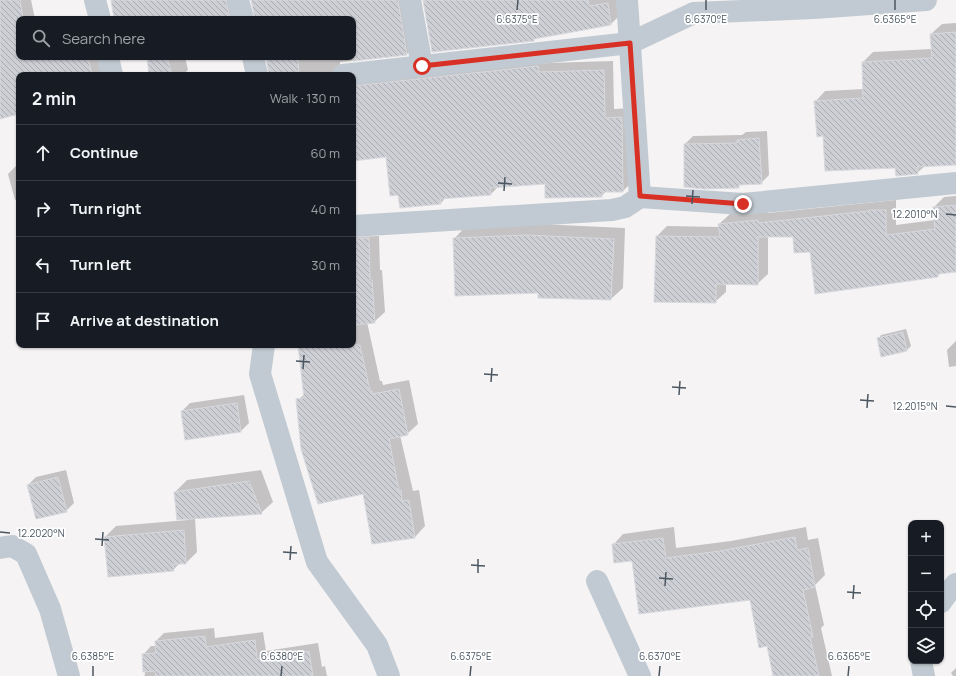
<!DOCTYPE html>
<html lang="en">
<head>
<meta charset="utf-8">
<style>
  body { margin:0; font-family:Manrope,sans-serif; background:#242831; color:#f1f3f6 }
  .controls { position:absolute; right:12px; bottom:12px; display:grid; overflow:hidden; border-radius:8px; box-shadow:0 1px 3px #0004 }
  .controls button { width:36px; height:36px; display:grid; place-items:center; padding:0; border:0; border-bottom:1px solid #363941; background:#171b24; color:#f1f3f6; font:20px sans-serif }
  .stop { position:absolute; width:12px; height:12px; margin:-9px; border:3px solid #d93025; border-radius:50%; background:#fff }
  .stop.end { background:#d93025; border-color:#fff; box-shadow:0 1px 4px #0008 }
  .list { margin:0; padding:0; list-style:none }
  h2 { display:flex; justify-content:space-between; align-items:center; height:52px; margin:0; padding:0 16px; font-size:17px }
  h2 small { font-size:13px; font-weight:400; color:#9ea1a6 }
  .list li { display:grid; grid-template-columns:26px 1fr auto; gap:12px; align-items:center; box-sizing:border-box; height:56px; padding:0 16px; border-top:1px solid #363941 }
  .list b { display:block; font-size:15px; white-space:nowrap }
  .list em { font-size:13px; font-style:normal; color:#9ea1a6 }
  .icon { flex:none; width:22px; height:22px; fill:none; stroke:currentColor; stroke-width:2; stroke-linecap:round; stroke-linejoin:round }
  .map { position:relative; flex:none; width:956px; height:676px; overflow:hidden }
  .search { position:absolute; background:#171b24; box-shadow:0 1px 3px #0004; left:16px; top:16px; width:340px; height:44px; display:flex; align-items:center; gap:10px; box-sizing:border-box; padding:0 14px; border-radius:8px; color:#9ea1a6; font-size:15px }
  .panel { position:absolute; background:#171b24; box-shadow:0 1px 3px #0004; left:16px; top:72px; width:340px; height:276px; border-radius:8px }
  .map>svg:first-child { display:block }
</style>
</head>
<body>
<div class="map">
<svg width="956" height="676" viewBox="0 0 956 676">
  <defs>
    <pattern id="building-back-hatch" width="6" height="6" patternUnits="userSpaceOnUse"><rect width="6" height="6" fill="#cdcfd5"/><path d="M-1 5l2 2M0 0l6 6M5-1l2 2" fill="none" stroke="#a8abb0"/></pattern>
  </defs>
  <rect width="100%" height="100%" fill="#f5f3f3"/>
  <g fill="#0003">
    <path d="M0,0H31L35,19H19V57H100L104,75H19V114L0,118Z"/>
    <path d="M112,0H237L244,19H115Z"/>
    <path d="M252,0H408L416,45L407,54L340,62V66L345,75H270L267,57H353V19H256Z"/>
    <path d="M424,0H618L620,15L611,24L537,37L534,40Z"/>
    <path d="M956,23V164L925,166L917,173L896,166L824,135L815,102L825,91L864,89L863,62L873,52L932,49L931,34L942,24Z"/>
    <path d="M148,57H185L188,70L183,75H150Z"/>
    <path d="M613,61L614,109L631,108L632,182L623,191H606L602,196L546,183L499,186L491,194L446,197L441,203L399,194L386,156L353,160V78L548,63Z"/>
    <path d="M767,131L769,175L761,183L741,184L738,187L685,144L693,136L742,135L746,132Z"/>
    <path d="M18,164L19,199L15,200L8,174Z"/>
    <path d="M956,196V271L941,272L938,276L794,236H768V274L757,284H726V292L715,302L657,236L667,226L720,227L719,224L730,214L768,210V213L896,200V225L935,220L934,207L944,197Z"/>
    <path d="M538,224L625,228L623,288L611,299L600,298L454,239L465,227Z"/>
    <path d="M353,233H355V237L379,236L380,270H382L385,312L374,322H367L380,381H382L383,385L409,380L418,424L407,434L400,435L413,491L419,490L425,526L415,537L297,401L308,391L314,345H353Z"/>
    <path d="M906,329L911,346L907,350L882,356L878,339L881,335Z"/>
    <path d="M956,341V366L949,367L947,350Z"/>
    <path d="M244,395L249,423L241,431L182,411L190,403Z"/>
    <path d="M66,470L74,503L66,511L28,485L36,477Z"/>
    <path d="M261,470L273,502L261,513L195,518L197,552L186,563H180L173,570L105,537L116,526L188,520L175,492L187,480Z"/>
    <path d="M674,527L676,548L731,541L806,527L808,540L818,538L825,575L815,585L824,625L821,628L832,676H774L768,645L750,599L633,560L613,545L623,534Z"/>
    <path d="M214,628L215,638L263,632L266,651L318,643L322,667L325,666L327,676H144L145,675L143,655L151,646H156V641L164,633Z"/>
    <path d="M956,668V676H953L951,673Z"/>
  </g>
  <g fill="url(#building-back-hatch)" stroke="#d7d9de">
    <path d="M0,0H20L23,19H19V57H88L92,75H19V114L0,119Z"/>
    <path d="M111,0H226L230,19H114Z"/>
    <path d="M251,0H398L407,55L353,61V19H255Z"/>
    <path d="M423,0H588L589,6L608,3L611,25L534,39V41L432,52Z"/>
    <path d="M956,32V165L917,167L918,174L896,176L895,168L825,171L823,136L817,137L814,101L863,98L862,62L932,58L930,34Z"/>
    <path d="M147,57H167L172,75H149Z"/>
    <path d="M266,57H298L299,75H269Z"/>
    <path d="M538,66L539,72L604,70L605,118L622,117L623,192H602V197L545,198V184L490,188L491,195L440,199L441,204L400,208L398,195L390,196L386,157L353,161V86Z"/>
    <path d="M759,138L762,184L739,185V188L704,189L684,187V144L737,143V140Z"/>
    <path d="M956,205V272L938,274V277L815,294L810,252L794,253L793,237H758V285L716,284V303L654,302L656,236L720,237L718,224L758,220V223L869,211V210H886V235L935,229L933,207Z"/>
    <path d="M526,235L614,239L611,300L538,298V293L455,296L453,238Z"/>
    <path d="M353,238H369L370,280H372L375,323L353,325Z"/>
    <path d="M903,332L907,351L881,357L877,338Z"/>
    <path d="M298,345H360L370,391H372V394L399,389L408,435L389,439L399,491L401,490L402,501L409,500L415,538L372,544L363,494L318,504L301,449L296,399L304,398Z"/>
    <path d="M237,403L241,432L185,440L181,411Z"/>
    <path d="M58,477L67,512L36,519L27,485Z"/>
    <path d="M249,481L262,514L177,520L174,492Z"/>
    <path d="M184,530L186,564H173L174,571L108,577L104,537Z"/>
    <path d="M795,537L797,550L808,548L815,587L803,590L813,637H810L819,676H773L767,646L759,648L750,600L639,614L632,561L614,563L612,544L663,538L666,558L720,551Z"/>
    <path d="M205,636L206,647L255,640L257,659L309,651L313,676H156L155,671L143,672L142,654L156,653L155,641Z"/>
  </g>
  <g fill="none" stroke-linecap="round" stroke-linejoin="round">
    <g stroke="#c1cad2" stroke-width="22">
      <path d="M95,0L100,19"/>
      <path d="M238,0L243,19"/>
      <path d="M410,0L422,66"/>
      <path d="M108,57L112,75"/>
      <path d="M253,57L257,75"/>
      <path d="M343,75L630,43L694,13L814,8L926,0"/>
      <path d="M640,197L743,204L956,183"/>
      <path d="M353,226L612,210L625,207L640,197L627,0"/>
      <path d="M264,345L260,374L317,562L377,645L389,676"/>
      <path d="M0,548L12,546L26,554L50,609L69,676"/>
      <path d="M597,581L640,676"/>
      <path d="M941,602L946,595L956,584"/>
      <path d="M921,661L924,676"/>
    </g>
  </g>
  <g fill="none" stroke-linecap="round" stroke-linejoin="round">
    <path stroke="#d93025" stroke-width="5" d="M422,66L630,43L640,196L743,204"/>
  </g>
  <path fill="none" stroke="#4a5661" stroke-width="1.5" d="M517,10L518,0M706,10V0M895,10V0M498,183L512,184M504,191L505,177M686,196L700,197M692,204L693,190M946,214L956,215M296,361L310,362M303,369L304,355M484,374L498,375M491,382L492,368M672,387L686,388M679,395L680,381M860,400L874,401M946,406L956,407M867,408L868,394M0,532L10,533M95,539L109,540M102,546L103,532M283,552L297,553M290,560L291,546M471,565L485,566M478,573V559M659,578L673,579M665,586L666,572M847,592L861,593M853,599L854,585M93,676V666M281,676L282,666M470,676L471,666M659,676L660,666M848,676L849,666"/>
  <g font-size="10" text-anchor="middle" fill="#4a5661" stroke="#fff" stroke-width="3.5" stroke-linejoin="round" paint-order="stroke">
    <text x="517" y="23">6.6375°E</text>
    <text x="706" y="23">6.6370°E</text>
    <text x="895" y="23">6.6365°E</text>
    <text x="915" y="218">12.2010°N</text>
    <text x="915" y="410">12.2015°N</text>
    <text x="41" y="537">12.2020°N</text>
    <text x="93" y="660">6.6385°E</text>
    <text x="282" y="660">6.6380°E</text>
    <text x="471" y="660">6.6375°E</text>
    <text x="660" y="660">6.6370°E</text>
    <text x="849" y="660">6.6365°E</text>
  </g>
</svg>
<div class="controls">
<button>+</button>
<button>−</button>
<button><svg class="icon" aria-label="locate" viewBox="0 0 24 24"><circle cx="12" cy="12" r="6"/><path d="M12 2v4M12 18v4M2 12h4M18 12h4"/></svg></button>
<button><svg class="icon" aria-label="layers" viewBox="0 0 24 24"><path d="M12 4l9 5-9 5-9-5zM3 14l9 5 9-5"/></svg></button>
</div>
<div class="stop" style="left:422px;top:66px"></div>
<div class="stop end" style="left:743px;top:204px"></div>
<div class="search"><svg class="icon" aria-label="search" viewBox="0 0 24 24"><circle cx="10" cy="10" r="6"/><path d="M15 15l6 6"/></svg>Search here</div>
<section class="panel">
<h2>2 min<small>Walk · 130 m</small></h2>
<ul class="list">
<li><svg class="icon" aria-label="ahead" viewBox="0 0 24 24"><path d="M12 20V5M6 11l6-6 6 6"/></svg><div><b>Continue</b></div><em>60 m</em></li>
<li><svg class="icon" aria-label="right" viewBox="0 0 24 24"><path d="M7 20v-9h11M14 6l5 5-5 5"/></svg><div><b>Turn right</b></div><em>40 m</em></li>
<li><svg class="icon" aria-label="left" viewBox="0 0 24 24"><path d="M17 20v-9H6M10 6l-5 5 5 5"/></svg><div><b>Turn left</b></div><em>30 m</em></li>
<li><svg class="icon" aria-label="arrive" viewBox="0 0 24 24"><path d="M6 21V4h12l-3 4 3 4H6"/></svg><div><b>Arrive at destination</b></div></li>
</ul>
</section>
</div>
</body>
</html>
